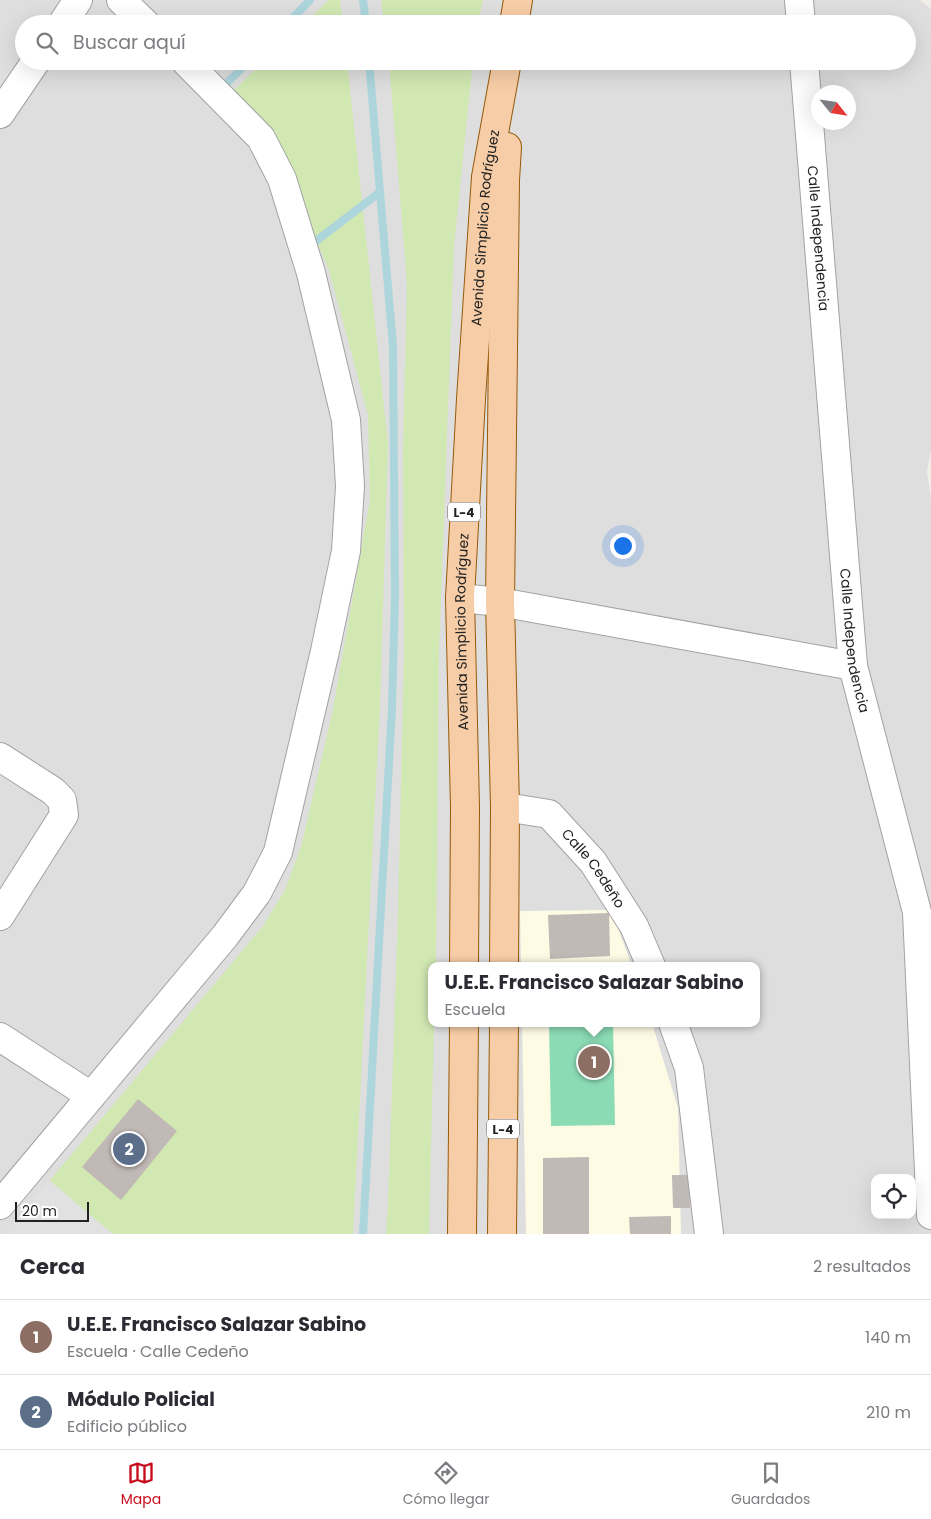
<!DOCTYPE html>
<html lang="es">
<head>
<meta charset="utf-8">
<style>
  body { margin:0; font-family:Poppins,sans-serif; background:#f2f2f3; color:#2b2b33 }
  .controls { position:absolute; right:15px; bottom:15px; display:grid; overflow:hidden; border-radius:10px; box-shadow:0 5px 20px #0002 }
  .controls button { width:45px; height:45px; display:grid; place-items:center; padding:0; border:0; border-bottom:1px solid #e1e1e2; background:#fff; color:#2b2b33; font:25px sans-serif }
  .compass { position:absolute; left:811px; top:85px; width:45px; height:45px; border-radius:50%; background:#fff; box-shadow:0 5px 20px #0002; rotate:120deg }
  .scale { position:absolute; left:15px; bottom:12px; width:74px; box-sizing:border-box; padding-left:5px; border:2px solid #212121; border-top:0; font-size:14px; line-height:18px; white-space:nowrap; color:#212121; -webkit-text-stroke:4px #fff; paint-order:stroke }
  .you { position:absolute; left:622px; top:545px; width:18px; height:18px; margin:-12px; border:4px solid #fff; border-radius:50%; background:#1a73e8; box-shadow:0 0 0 8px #1a73e833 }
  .badge { display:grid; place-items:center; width:32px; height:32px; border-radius:50%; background:#c80b1c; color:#fff; font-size:16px; font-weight:700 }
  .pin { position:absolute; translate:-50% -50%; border:2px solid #fff; box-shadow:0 1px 5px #0006 }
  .popup { position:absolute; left:428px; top:962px; width:332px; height:65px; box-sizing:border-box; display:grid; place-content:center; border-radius:10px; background:#fff; filter:drop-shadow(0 1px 4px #0005); font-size:16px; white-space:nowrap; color:#7c7c81 }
  .popup b { font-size:19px; color:#2b2b33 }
  .popup::after { content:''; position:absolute; left:50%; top:100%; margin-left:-10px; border:10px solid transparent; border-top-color:#fff }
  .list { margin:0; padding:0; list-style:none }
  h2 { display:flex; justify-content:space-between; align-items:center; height:65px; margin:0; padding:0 20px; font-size:21px }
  h2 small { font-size:16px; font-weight:400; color:#7c7c81 }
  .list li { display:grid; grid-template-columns:32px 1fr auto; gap:15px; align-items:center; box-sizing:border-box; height:75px; padding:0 20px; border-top:1px solid #e1e1e2 }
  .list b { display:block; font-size:19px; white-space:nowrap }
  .list p { margin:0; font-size:16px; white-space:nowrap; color:#7c7c81 }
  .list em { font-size:16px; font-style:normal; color:#7c7c81 }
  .icon { flex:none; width:28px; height:28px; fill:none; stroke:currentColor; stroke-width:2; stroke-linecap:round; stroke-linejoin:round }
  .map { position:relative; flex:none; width:931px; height:1234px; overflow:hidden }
  .search { position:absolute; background:#fff; box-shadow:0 5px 20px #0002; left:15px; right:15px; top:15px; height:55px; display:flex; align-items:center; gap:12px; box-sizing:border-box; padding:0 18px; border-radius:28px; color:#7c7c81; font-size:19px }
  .sheet { height:215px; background:#fff }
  nav { display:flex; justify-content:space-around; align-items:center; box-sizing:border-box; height:70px; border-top:1px solid #e1e1e2; background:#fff; font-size:14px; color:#7c7c81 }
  nav a { display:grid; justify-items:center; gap:2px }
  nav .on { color:#c80b1c }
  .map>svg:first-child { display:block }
</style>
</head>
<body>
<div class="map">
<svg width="931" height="1234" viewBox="0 0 931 1234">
  <rect width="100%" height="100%" fill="#f1ede8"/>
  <path fill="#dfdede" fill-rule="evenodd" d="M0,0H920L931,9V450L927,471L931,500V1234H0ZM24,24H907V61H24ZM818,92H848V122H818ZM432,966H756V1023H432ZM875,1178H912V1215H875Z"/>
  <g fill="#fefbe5">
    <path d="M611,910L632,966H521L520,911Z"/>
    <path d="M522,1023H652L678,1108L681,1234H526Z"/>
  </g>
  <g fill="#d1e8b2">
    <path d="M329,0H340L343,24H304Z"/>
    <path d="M381,0H483L478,24H384Z"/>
    <path d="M264,61H347L388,444L380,706L353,1234H5L263,926L285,890L301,847L333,709L370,500L368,415L329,270L276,145L232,92Z"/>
    <path d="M389,61H473L454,246L439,652L436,966H432V1023H434L429,1234H386L388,1205L398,914L404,653L403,448L407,284Z"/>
  </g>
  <path fill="#8bdbb5" d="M549,1023H613L615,1125L551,1126Z"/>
  <path fill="#e1e1e1" d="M49,1180L113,1234H3Z"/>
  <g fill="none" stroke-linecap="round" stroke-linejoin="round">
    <g stroke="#acd5dc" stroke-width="8">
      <path d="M363,0L366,24"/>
      <path d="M287,24L310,0"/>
      <path d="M220,90L249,61"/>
      <path d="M307,248L380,192"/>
      <path d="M363,1234L392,708L395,595L393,346L369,61"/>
    </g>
  </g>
  <g fill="#c1b9b5">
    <path d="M609,913L610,956L550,959L548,915Z"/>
    <rect x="551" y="963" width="59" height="3"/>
    <path d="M138,1099L177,1131L121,1200L82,1167Z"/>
    <path d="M589,1157V1234H543V1158Z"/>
    <path d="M672,1175H689L690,1208H673Z"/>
    <path d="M671,1216V1234H630L629,1217Z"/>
  </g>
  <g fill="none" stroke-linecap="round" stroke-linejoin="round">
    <g stroke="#a2a2a2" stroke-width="30">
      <g id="minor">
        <path d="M121,0L146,24"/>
        <path d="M799,0L801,24"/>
        <path d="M62,24L78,0"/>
        <path id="s1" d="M804,61L853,666L917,912L931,1215"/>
        <path d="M0,114L36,61"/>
        <path d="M460,598L500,602L853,666"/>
        <path d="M0,757L53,791L62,800L64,815L0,916"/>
        <path id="s2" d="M505,807L549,814L593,862L634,926L651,966"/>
        <path d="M673,1023L689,1068L709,1234"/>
        <path d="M0,1037L91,1096"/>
        <path d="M0,1205L225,936L257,893L278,852L325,651L346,551L350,486L346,420L311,273L282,179L261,138L185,61"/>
      </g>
    </g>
    <g stroke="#965a08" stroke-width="30">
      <g id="major">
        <path d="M514,24L518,0"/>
        <path id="s3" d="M464,966L465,807L460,598L471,399L486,177L507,61"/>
        <path d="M504,966L505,807L500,602L505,180L507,147"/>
        <path d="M462,1234L464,1023"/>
        <path d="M502,1234L504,1023"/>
      </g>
    </g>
    <use href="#minor" stroke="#fff" stroke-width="28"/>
    <use href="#major" stroke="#f7cda7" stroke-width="28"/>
  </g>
  <g text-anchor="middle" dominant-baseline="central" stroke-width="4.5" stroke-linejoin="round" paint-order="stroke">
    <g fill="#fff" stroke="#646464" stroke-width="1">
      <rect x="448" y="502.5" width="32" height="19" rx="4"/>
      <rect x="487" y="1119.5" width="32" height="19" rx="4"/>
    </g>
    <g font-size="12" font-weight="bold" fill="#212121">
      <text x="464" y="512">L-4</text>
      <text x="503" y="1129">L-4</text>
    </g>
    <g font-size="14" fill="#212121" stroke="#fff">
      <text stroke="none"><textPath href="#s3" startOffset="739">Avenida Simplicio Rodríguez</textPath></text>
      <text stroke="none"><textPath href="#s1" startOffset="178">Calle Independencia</textPath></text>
      <text stroke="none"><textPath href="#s3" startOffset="334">Avenida Simplicio Rodríguez</textPath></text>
      <text stroke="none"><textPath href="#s1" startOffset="582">Calle Independencia</textPath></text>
      <text stroke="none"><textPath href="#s2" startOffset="115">Calle Cedeño</textPath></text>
    </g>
  </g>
</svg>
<div class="controls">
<button><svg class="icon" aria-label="locate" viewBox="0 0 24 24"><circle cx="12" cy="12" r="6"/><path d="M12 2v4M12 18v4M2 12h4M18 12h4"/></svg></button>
</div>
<svg class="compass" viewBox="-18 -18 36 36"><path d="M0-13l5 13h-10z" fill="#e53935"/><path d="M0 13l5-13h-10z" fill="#7c7c81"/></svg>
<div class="scale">20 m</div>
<div class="you"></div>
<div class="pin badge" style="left:594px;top:1062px;background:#8d6e63">1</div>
<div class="popup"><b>U.E.E. Francisco Salazar Sabino</b>Escuela</div>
<div class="pin badge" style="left:129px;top:1149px;background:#5c6f8a">2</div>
<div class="search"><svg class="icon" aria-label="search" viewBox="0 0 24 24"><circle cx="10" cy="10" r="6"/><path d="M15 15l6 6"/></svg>Buscar aquí</div>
</div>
<section class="sheet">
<h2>Cerca<small>2 resultados</small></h2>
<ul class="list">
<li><span class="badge" style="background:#8d6e63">1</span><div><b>U.E.E. Francisco Salazar Sabino</b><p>Escuela · Calle Cedeño</p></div><em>140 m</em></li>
<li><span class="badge" style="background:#5c6f8a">2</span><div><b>Módulo Policial</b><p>Edificio público</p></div><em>210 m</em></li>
</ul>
</section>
<nav>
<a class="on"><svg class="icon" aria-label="map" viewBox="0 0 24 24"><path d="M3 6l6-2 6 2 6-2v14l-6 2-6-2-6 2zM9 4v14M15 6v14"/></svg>Mapa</a>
<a><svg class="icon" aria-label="directions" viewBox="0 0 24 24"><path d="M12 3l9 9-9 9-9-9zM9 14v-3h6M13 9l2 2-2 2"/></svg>Cómo llegar</a>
<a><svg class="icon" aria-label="saved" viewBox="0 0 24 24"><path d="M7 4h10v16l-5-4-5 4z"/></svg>Guardados</a>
</nav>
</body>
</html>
